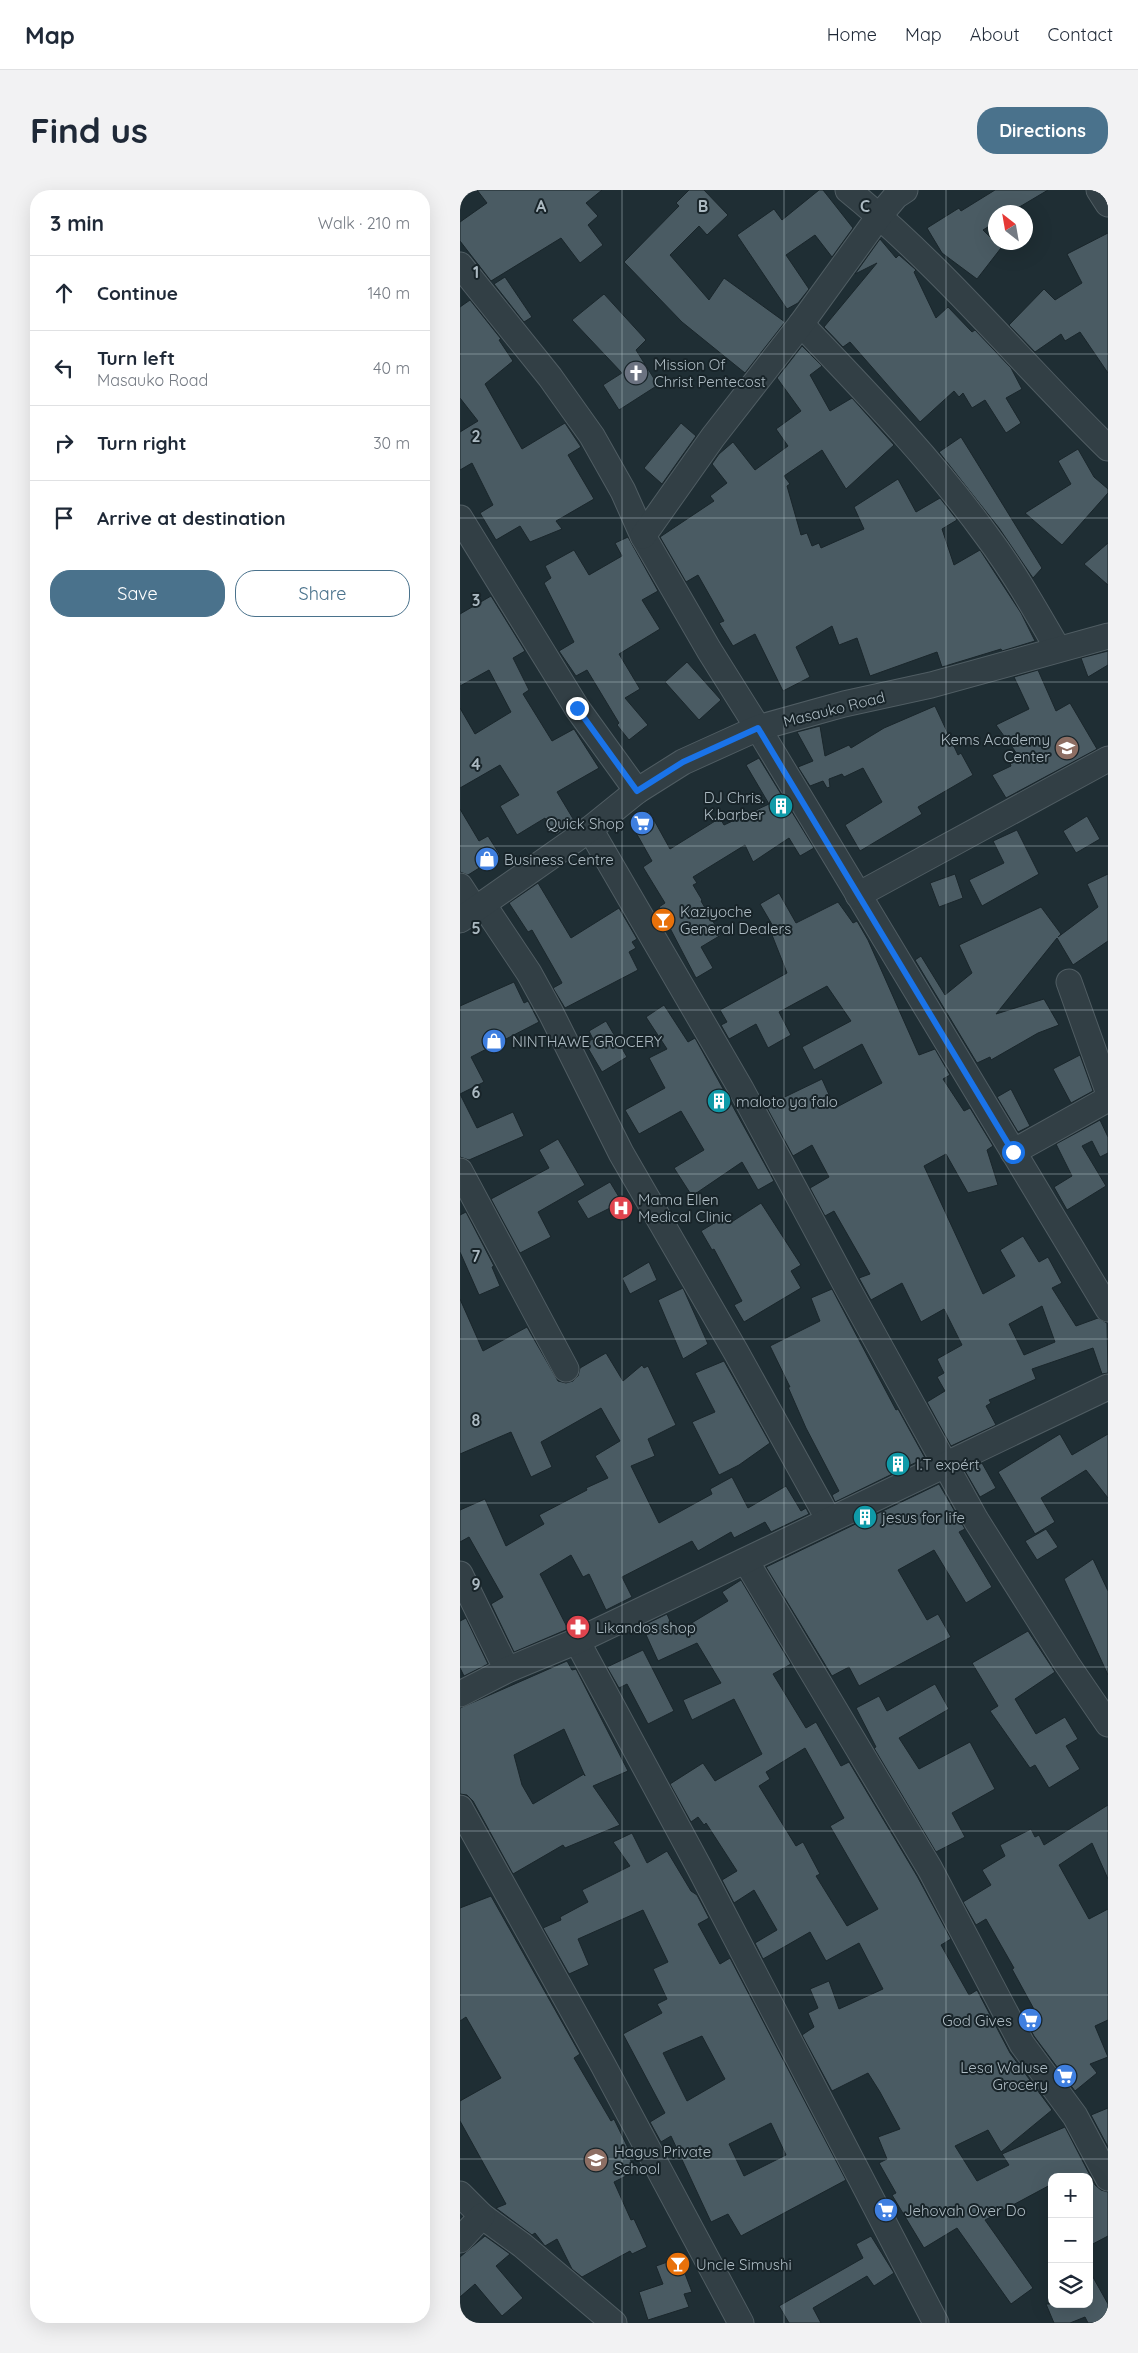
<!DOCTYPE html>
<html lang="en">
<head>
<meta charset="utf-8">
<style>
  body { margin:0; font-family:Quicksand,sans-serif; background:#f2f2f3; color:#1f2937 }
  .controls { position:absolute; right:15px; bottom:15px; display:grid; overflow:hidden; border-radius:10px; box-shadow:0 5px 20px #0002 }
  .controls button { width:45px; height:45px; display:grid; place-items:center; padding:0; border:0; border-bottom:1px solid #e0e1e3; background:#fff; color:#1f2937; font:25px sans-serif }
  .compass { position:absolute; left:528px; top:15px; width:45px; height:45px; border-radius:50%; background:#fff; box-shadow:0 5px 20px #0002; rotate:329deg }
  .stop { position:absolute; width:15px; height:15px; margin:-11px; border:4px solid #1a73e8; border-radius:50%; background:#fff }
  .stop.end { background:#1a73e8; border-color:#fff; box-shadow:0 1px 5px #0008 }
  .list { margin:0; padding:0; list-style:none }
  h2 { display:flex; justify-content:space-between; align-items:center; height:65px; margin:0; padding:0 20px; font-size:21px }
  h2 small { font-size:16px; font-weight:400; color:#747a83 }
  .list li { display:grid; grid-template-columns:32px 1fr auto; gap:15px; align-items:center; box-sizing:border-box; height:75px; padding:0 20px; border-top:1px solid #e0e1e3 }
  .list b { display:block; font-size:19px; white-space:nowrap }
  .list p { margin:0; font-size:16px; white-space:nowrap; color:#747a83 }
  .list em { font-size:16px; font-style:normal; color:#747a83 }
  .actions { display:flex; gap:10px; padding:15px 20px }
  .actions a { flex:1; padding:11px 0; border:1px solid #4a728c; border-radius:20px; text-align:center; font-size:18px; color:#4a728c }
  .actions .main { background:#4a728c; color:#fff }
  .icon { flex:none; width:28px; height:28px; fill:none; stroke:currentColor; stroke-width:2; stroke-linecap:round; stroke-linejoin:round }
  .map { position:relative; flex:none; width:648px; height:2133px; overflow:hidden; border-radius:20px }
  header { display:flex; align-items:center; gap:30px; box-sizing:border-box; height:70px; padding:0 25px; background:#fff; border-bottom:1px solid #e0e1e3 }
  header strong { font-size:24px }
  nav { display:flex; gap:28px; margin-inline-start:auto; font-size:18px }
  .intro { display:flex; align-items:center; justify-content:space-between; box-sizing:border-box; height:120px; padding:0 30px }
  h1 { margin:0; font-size:35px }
  .button { padding:12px 22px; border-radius:20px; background:#4a728c; color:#fff; font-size:18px; font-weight:700 }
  main { display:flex; gap:30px; padding:0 30px }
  aside { flex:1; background:#fff; border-radius:20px; box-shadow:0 5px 20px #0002 }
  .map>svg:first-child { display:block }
</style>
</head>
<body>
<header>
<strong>Map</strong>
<nav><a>Home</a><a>Map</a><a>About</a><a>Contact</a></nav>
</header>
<div class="intro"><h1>Find us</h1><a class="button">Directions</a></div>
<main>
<aside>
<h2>3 min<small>Walk · 210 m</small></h2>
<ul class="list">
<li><svg class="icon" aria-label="ahead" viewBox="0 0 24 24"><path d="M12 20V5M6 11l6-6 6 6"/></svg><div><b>Continue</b></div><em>140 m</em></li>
<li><svg class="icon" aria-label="left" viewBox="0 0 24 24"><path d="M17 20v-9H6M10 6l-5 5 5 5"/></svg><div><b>Turn left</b><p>Masauko Road</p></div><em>40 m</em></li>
<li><svg class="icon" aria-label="right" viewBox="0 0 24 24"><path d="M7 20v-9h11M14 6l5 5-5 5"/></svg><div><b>Turn right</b></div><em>30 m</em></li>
<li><svg class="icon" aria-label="arrive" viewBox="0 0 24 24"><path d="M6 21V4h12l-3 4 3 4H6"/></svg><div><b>Arrive at destination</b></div></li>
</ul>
<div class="actions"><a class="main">Save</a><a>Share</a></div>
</aside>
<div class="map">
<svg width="648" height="2133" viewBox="0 0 648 2133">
  <rect width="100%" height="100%" fill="#1f2e34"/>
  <g fill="#4a5b63" stroke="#1a262b" fill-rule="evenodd">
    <path d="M17,0H142L126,13L138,26L128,35L143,55L120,73L101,48L31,91L0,51V32L27,13Z"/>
    <path d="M229,0H244L268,25L247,45L239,36L210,65L249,110L264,88L325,132L285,183L222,132L164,72L219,16L216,13Z"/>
    <path d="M359,0H363L393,38L372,67L355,45L326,65L349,99L338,113L327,119L277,45L314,19L322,30Z"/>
    <path d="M535,0H588L551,22H536V32L523,40L541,58L517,89L482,63L467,38L499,18L501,21Z"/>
    <path d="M648,43V183L620,142L605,151L601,144L575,162L549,135L584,99L595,110L622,93L607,64Z"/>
    <path d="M420,49L436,68L439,65L456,80L454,82L476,128L488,117L512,142L515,140L551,178L562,199L546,208L561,233L546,243L525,210L512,218L503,203L499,207L494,201L460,232L390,152L383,157L364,137L417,73L395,84Z"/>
    <path d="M45,87L72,127L64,132L34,94Z"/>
    <path d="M144,104L186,150L176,160L198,195L159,220L143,195L162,183L112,130Z"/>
    <path d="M10,110L41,149L39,150L53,171L25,194L62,259L105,233L121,257L108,265L134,309L96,331L102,339L70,352L60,336L36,350L20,323L33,315L12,273L0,280V242L18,231L0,208V117Z"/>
    <path d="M342,156L362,176L350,185L370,221L392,208L434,255L386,299L362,260L324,286L330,294L327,296L341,345L347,343L352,356L359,353L361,358L404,339L394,317L438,289L456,322L480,308L497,330L482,339L494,375L520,360L561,423L575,451L542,461L541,459L482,477L477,462L410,486L397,448L379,455L372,436L336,457L350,487L323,501L295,444L273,456L259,433L264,431L238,385L226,392L200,347L254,311L250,306L267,293L252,274L259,264L273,252L295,280L328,256L316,239L341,221L317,188Z"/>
    <path d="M221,233L236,246L202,294L184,278Z"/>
    <path d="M501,247L582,378L573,388L539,338L479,262Z"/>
    <path d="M618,259L634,287L648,299V303L602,355L565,323L611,294L598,271Z"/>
    <path d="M168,347L198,401L182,410L200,439L159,464L180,499L165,508L188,535L169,550L157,535L159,533L127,480L116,486L99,461L114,452L84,393L91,388L85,376L114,360L129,385L162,366L155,353Z"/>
    <path d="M648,353V395L624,374Z"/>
    <path d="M31,406L65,461L53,468L69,500L63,504L92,551L114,539L139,578L97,602L115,632L96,645L85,628L57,645L40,616L59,605L40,575L0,598V518L15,544L51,522L29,480L0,496V424Z"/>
    <path d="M648,461V475L628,487L621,468Z"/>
    <path d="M227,472L261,510L239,530L205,492Z"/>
    <path d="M578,480L596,521L610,513L637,559L546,608L532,585L551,576L550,573L560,568L536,535L569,519L554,487Z"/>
    <path d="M475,516L498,565L501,563L513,585L458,617L462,624L400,661L385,635L422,612L403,578L384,587L382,584L369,589L370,597L367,598L363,591L350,596L338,577L353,571L337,542L360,536L365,566L389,555L391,558L424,538Z"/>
    <path d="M299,568L354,658L340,666L329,648L293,672L285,655L233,687L237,693L233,695L242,710L241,711L261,745L241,757L253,778L236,788L199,717L205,713L183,677L192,671L170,632L189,621L210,659L260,628L264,635L309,614L286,575Z"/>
    <path d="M0,619L19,651L28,646L40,665L8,685L0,682Z"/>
    <path d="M627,626L640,649L616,663L603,641Z"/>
    <path d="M557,640L579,684L522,716L509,690L544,673L533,651Z"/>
    <path d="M495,684L503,708L479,717L470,693Z"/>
    <path d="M648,684V751L613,775L597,748L536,824L584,809L599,835L578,843L531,870L530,867L517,873L455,770L461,766L485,805L512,783L499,755L581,717L601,744L598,747L638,717L627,694Z"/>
    <path d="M78,693L111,748L159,718L177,749L172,752L176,758L169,762L178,780L105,818L93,798L102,793L100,789L72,740L68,742L49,713Z"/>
    <path d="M319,703L336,733L378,712L393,733L397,731L408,750L459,865L475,859L490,885L483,889L504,921L510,918L533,956L527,960L538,995L508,1003L486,964L464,976L523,1104L555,1086L540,1060L563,1046L579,1072L588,1067L602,1093L592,1098L616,1136L638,1128L647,1133L648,1183L642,1184L633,1158L572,1179L576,1189L529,1210L531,1213L526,1216L536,1235L491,1256L467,1212L485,1201L477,1187L484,1183L477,1169L502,1155L484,1119L461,1132L442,1093L411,1110L399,1088L410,1084L374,1021L365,1026L350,998L369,987L352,955L333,966L306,916L362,889L375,918L422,893L402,854L354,880L342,857L391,831L367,796L319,822L331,845L308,858L296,834L269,849L261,835L267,832L260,820L327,783L312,745L317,743L300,714ZM582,1116L595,1152L564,1165L549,1134Z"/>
    <path d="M54,792L64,813L68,811L79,832L11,867L24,892L0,904L17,938L53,922L64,946L9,970L0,967V816Z"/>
    <path d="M204,815L228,852L235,848L314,991L298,1000L282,972L232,1006L214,978L244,960L221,921L179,944L165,920L205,898L189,868L207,859L186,827Z"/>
    <path d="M146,831L167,867L142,882L125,853L133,849L129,841Z"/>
    <path d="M620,865L633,901L611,913L593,879Z"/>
    <path d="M551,899L570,936L558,942L537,907Z"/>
    <path d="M640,930L648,947V963L640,967L632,951L622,956L646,996L607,1020L594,997L612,986L596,954Z"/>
    <path d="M98,949L125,995L78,1022L91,1047L60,1063L31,1009L89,978L79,960Z"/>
    <path d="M150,992L162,1012L128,1029L117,1011Z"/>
    <path d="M301,1013L341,1075L331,1081L341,1098L284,1132L274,1115L282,1111L254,1059L252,1060L241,1041L266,1026L270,1033Z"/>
    <path d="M6,1022L34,1076L32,1077L40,1096L19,1105L0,1062V1025Z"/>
    <path d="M189,1072L197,1090L170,1104L162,1088Z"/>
    <path d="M223,1098L248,1154L223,1169L198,1110Z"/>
    <path d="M372,1099L436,1220L438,1219L465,1268L375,1312L372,1305L379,1301L346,1238L328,1197H330L310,1156L360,1131L351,1108Z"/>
    <path d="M0,1109L23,1161L67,1137L98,1191L106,1193L113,1191L118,1186L120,1178L146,1163L163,1191L182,1175L184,1178L188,1176L216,1235L188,1249L195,1266L171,1276L199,1333L252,1304L250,1299L272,1287L288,1318L326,1296L341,1321L346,1318L349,1324L311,1342L305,1332L274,1348L271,1342L238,1361L232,1351L162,1387L172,1407L146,1420L129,1384L123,1387L111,1365L80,1384L108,1439L54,1462L31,1414L43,1407L9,1347L0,1352V1320L25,1309L46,1356L84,1334L79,1325L127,1300L126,1298L148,1288L135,1266L160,1251L141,1218L81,1252L92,1277L71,1287L51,1242L0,1264Z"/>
    <path d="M264,1171L310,1253L279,1275L259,1285L232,1232L255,1222L235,1183Z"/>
    <path d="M600,1244L612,1265L648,1244V1308L626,1280L581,1308L595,1332L575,1344L538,1282Z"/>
    <path d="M522,1273L536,1298L520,1307L505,1281Z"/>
    <path d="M479,1294L505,1339L499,1342L532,1397L506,1413L474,1360L438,1380L467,1430L478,1424L491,1447L399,1496L389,1477L372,1486L306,1377Z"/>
    <path d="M586,1339L598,1357L577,1370L565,1351Z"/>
    <path d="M633,1369L648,1401V1485L604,1389Z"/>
    <path d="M281,1390L331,1474L313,1484L346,1538L356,1532L381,1576L389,1572L457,1686L491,1749L481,1755L509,1805L517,1800L550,1863L592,1920L541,1962L528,1940L495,1956L517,1991L549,1975L542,1964L605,1937L635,1995L641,2000L648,2002V2046L629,2056V1987H592V1994L525,2030L573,2098L551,2114L497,2038L464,2058L432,2005L436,2003L419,1973L427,1969L418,1947L440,1939L420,1902L408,1883L372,1901L342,1845L354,1837L348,1823L358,1818L350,1799L369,1791L379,1819L423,1799L399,1753L366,1771L350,1742L303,1769L295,1753L317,1740L294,1700L274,1713L262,1690L277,1681L246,1633L244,1635L238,1627L231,1632L210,1594L243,1573L255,1591L302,1564L274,1509L232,1530L223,1510L261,1493L237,1453L198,1471L182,1436L207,1424L215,1443L268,1411L262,1402ZM345,1558L384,1628L370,1636L418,1719L387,1736L356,1686L360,1684L343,1652L336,1656L299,1596L310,1589L306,1582Z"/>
    <path d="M6,1428L28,1474L4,1486L0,1478V1431Z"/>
    <path d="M568,1441L595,1482L555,1509L576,1544L605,1527L618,1549L606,1556L620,1579L589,1598L575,1575L570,1578L530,1521L538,1516L512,1473Z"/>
    <path d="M183,1460L214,1521L188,1534L167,1494L159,1498L147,1477Z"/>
    <path d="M107,1471L112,1480L116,1479L168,1581L133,1596L160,1635L105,1658L103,1655L53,1684L13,1611L7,1605L0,1604V1518ZM104,1539L125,1586L124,1584L73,1614L62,1595L54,1565Z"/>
    <path d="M475,1494L489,1519L439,1548L459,1579L510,1552L535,1599L492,1623L505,1647L476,1662L414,1558L416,1557L396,1518L419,1506L427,1521Z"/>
    <path d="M648,1615V1689L632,1653L599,1675L629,1729L648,1719V1830L635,1836L648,1867L630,1874L637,1883L615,1901L574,1846L563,1826L575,1821L552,1779L554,1778L526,1729L516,1735L503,1712L531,1695L522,1680L545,1666L540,1655L571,1639L575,1647L579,1645L584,1655Z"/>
    <path d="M172,1643L187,1673L207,1661L231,1701L237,1705L249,1728L238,1734L260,1774L270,1768L386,1990L281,2046L268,2024L251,2032L211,1946L201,1952L190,1932L205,1923L163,1844L202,1823L197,1814L207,1809L193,1779L208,1772L183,1720L118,1749L129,1775L109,1784L83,1738L101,1730L100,1727L128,1712L122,1700L170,1676L153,1652ZM242,1846L265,1889L227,1911L203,1863ZM311,1933L326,1965L284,1986L269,1954Z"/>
    <path d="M31,1706L120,1864L114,1868L151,1931L154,1929L169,1960L166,1961L176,1981L154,1992L171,2030L174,2029L187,2057L172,2064L170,2061L122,2087L112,2079L97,2049L85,2056L75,2043L72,2045L36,2018L46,2014L0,1931V1911L41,1888L6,1827L0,1831V1718Z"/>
    <path d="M648,1918V1957L631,1925Z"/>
    <path d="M25,2046L50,2064L36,2076L63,2108L42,2126L15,2094L0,2107V2067Z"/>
    <path d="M411,2046L434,2083L414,2096L407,2086L353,2118L361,2133H329L319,2116L403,2068L396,2054Z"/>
    <path d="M219,2068L232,2102L224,2104L229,2117L188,2130L179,2102L203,2094L196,2076Z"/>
    <path d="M629,2080L648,2114V2126L636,2133H628L625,2127L610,2133H594L586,2114H629Z"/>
  </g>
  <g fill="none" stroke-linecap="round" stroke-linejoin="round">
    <g stroke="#505d63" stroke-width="27">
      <g id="street">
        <path d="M388,0C483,77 561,173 648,258"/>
        <path d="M639,0L648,14"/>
        <path d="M0,75L90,187L132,246L163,301L183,346L249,460L298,538L648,1119"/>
        <path d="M341,134C406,202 472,270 527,346C554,382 576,421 598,459"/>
        <path d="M0,328L117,518L177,601"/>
        <path d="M183,346L253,247L341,134L420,25L436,6L445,0"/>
        <path d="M130,639L281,899L387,1097L516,1330L607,1474L648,1534"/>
        <path d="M0,696L15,719"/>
        <path d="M398,705L648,569"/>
        <path d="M23,714L69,783L91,823L161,963L276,1162L369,1330"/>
        <path d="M0,730L130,639L177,601L223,572L298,538L384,514L471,495L648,446"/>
        <path d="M609,792L648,901"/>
        <path d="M553,962L648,909"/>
        <path d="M0,981L106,1179"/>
        <path d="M286,1371L470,1679L562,1854L615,1926L648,1988"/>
        <path d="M0,1384L47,1480"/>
        <path d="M117,1451L239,1677L476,2133"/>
        <path d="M0,1504L47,1480L117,1451L648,1197"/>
        <path d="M0,1618L143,1875L281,2133"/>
        <path d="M0,2004L22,2026L62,2055L154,2133"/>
        <path d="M0,2050L22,2026"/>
      </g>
    </g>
    <use href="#street" stroke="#323f45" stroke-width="25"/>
  </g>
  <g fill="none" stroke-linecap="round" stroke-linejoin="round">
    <path stroke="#1a73e8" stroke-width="6" d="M117,518L177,601L223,572L298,538L553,962"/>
  </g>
  <path fill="none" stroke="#acbac2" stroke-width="1" stroke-opacity="0.55" d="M162,0V2133M324,0V2133M486,0V2133M0,164H648M0,328H648M0,492H648M0,656H648M0,820H648M0,984H648M0,1149H648M0,1313H648M0,1477H648M0,1641H648M0,1805H648M0,1969H648"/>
  <defs>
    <g id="church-disc" transform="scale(1.25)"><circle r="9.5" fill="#6b7280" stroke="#182429"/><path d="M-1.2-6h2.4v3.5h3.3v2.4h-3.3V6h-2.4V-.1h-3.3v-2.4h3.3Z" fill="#fff"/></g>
    <g id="school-disc" transform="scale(1.25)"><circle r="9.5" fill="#8d6e63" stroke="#182429"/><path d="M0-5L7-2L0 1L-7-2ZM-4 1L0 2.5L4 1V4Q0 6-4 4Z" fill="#fff"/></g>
    <g id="building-disc" transform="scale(1.25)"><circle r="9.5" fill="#0f9aa8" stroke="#182429"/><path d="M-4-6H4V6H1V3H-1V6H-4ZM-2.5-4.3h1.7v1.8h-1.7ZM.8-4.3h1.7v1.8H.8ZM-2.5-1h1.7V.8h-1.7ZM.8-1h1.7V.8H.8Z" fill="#fff"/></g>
    <g id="supermarket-disc" transform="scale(1.25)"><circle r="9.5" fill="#3f7fe0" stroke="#182429"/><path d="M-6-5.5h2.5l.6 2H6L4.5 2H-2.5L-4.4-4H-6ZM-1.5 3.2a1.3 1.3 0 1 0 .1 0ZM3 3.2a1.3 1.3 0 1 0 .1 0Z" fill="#fff"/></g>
    <g id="shop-disc" transform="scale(1.25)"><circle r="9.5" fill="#3f7fe0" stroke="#182429"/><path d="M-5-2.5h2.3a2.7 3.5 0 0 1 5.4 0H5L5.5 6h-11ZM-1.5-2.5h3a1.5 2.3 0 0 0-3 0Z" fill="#fff"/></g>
    <g id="bar-disc" transform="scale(1.25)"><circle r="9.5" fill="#e8710a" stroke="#182429"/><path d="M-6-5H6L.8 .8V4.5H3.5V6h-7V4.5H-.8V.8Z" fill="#fff"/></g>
    <g id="hospital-disc" transform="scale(1.25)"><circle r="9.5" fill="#e0444e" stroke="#182429"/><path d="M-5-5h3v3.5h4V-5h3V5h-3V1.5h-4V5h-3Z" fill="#fff"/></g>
    <g id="pharmacy-disc" transform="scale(1.25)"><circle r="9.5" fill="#e0444e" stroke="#182429"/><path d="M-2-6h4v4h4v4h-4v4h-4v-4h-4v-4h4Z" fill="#fff"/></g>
  </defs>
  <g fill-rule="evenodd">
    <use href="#church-disc" x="176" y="183"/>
    <use href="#school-disc" x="607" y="558"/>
    <use href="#building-disc" x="321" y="616"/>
    <use href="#supermarket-disc" x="182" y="633"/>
    <use href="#shop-disc" x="27" y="669"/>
    <use href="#bar-disc" x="203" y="730"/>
    <use href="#shop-disc" x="34" y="851"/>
    <use href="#building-disc" x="259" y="911"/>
    <use href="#hospital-disc" x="161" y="1018"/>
    <use href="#building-disc" x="438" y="1274"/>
    <use href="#building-disc" x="405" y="1327"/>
    <use href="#pharmacy-disc" x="118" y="1437"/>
    <use href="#supermarket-disc" x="570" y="1830"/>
    <use href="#supermarket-disc" x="605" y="1886"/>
    <use href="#school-disc" x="136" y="1970"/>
    <use href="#supermarket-disc" x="426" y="2020"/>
    <use href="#bar-disc" x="218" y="2074"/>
  </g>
  <g text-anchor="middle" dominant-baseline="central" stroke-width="4" stroke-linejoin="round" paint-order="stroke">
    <g font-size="15" fill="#acbac2" stroke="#182429" text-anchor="start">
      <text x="194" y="174">Mission Of<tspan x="194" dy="17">Christ Pentecost</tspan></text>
      <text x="590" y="549" text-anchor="end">Kems Academy<tspan x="590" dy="17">Center</tspan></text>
      <text x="304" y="607" text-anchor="end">DJ Chris.<tspan x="304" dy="17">K.barber</tspan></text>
      <text x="164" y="633" text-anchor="end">Quick Shop</text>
      <text x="44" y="669">Business Centre</text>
      <text x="220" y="721">Kaziyoche<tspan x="220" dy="17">General Dealers</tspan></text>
      <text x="52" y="851">NINTHAWE GROCERY</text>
      <text x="276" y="911">maloto ya falo</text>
      <text x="178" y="1009">Mama Ellen<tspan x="178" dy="17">Medical Clinic</tspan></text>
      <text x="456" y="1274">I.T expért</text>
      <text x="422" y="1327">jesus for life</text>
      <text x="136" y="1437">Likandos shop</text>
      <text x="552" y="1830" text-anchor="end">God Gives</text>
      <text x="588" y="1877" text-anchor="end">Lesa Waluse<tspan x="588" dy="17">Grocery</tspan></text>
      <text x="154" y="1961">Hagus Private<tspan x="154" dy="17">School</tspan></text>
      <text x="444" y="2020">Jehovah Over Do</text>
      <text x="236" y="2074">Uncle Simushi</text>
    </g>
    <g font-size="15" fill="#acbac2" stroke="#182429">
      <text transform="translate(374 519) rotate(-14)">Masauko Road</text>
    </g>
  </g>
  <g font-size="16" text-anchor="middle" font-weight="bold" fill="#acbac2" stroke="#182429" stroke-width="4" stroke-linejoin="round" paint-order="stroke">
    <text x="81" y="22">A</text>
    <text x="243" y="22">B</text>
    <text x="405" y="22">C</text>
    <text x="16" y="88">1</text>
    <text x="16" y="252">2</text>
    <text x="16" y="416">3</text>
    <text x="16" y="580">4</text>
    <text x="16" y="744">5</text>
    <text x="16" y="908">6</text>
    <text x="16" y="1072">7</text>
    <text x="16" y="1236">8</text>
    <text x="16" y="1400">9</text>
  </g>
</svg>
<div class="controls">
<button>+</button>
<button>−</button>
<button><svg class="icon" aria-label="layers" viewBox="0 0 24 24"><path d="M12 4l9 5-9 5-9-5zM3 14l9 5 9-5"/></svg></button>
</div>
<svg class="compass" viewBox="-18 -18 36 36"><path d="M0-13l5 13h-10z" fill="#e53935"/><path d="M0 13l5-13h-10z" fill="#747a83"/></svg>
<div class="stop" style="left:553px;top:962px"></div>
<div class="stop end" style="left:117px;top:518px"></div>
</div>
</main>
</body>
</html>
